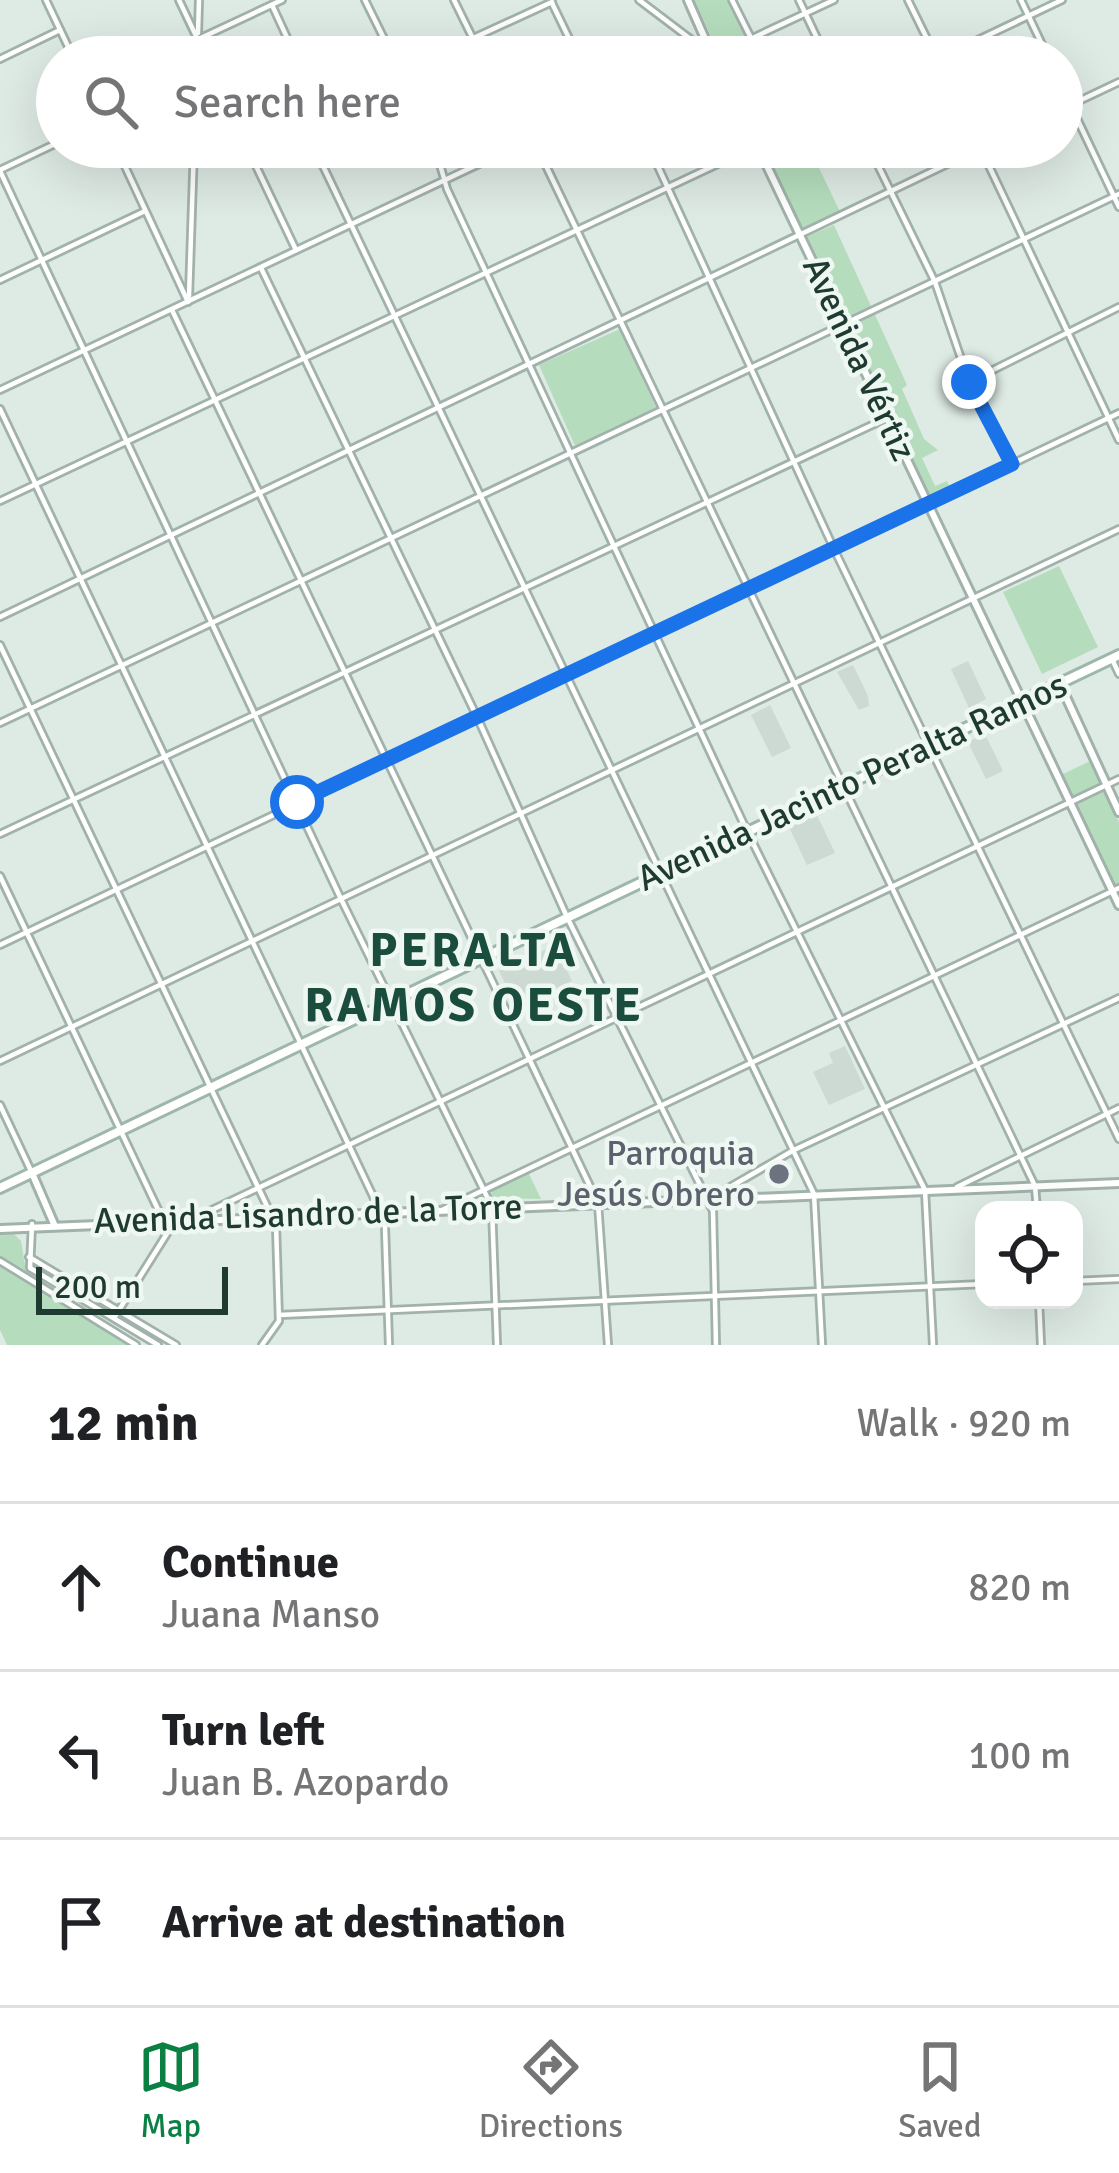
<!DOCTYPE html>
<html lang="en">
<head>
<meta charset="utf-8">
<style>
  body { margin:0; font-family:Signika,sans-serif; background:#f6f6f6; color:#202124 }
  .controls { position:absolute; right:36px; bottom:36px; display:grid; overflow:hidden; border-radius:24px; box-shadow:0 12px 48px #0002 }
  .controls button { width:108px; height:108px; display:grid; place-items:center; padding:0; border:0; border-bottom:3px solid #e0e0e0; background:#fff; color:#202124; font:60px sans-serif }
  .scale { position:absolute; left:36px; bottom:30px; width:192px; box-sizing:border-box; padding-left:12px; border:6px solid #1f3b31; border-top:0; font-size:33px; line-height:42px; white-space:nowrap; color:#1f3b31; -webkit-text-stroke:9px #eef7f2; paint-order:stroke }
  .stop { position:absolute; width:36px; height:36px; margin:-27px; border:9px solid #1a73e8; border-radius:50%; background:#fff }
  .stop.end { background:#1a73e8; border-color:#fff; box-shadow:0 3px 12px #0008 }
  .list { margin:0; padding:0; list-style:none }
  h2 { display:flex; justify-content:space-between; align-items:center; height:156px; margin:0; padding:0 48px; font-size:51px }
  h2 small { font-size:39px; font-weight:400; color:#757577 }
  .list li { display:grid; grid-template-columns:78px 1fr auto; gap:36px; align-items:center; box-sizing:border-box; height:168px; padding:0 48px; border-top:3px solid #e0e0e0 }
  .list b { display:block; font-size:45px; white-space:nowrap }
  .list p { margin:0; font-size:39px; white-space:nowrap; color:#757577 }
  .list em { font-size:39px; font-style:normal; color:#757577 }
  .icon { flex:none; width:66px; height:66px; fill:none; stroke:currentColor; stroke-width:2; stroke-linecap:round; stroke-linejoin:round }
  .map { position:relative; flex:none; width:1119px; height:1345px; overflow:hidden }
  .search { position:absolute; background:#fff; box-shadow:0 12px 48px #0002; left:36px; right:36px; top:36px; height:132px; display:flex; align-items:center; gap:30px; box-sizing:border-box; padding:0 42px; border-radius:66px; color:#757577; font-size:45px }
  .sheet { height:660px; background:#fff }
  nav { display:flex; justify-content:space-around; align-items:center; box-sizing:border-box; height:168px; border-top:3px solid #e0e0e0; background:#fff; font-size:33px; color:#757577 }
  nav a { display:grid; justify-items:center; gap:6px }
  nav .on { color:#0b8043 }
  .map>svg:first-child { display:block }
</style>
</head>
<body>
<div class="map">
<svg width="1119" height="1345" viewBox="0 0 1119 1345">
  <rect width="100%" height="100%" fill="#deeae4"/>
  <g fill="#ccdad3">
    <path d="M968,661L986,699L969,708L951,669Z"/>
    <path d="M853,665L868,696L869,706L859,710L837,672Z"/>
    <path d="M770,705L791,748L772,757L751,715Z"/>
    <path d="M985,734L1003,771L986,779L968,742Z"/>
    <path d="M817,815L835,853L807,865L789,827Z"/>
    <path d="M555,945L572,981L517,1007L499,971Z"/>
    <path d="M845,1046L865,1089L829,1105L813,1072L833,1063L829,1053Z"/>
  </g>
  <g fill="#b5ddbd">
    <path d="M694,0H728L749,45L758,41L765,57H721Z"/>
    <path d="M809,147L841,214L804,232L764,148Z"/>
    <path d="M834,225L907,385L902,389L924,439L938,450L922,458L935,486L947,481L951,490L931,499L806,237Z"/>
    <path d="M620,329L657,410L576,448L539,365Z"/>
    <path d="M1059,566L1098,647L1042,674L1003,592Z"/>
    <path d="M1090,761L1119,822V897L1061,775Z"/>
    <path d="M528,1172L541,1199L490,1198L493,1189Z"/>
    <path d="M10,1230L21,1241L27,1277L136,1345H7L0,1330V1231Z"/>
  </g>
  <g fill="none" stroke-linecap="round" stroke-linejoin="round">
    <g stroke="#a1b2ab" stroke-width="10">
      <path id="pedestrian" d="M0,1261L136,1345"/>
    </g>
    <g stroke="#a1b2ab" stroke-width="10">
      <g id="minor">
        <path d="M46,0L73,57"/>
        <path d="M179,0L206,57"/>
        <path d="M365,0L393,57"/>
        <path d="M454,0L482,57"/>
        <path d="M639,0L709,53"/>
        <path d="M732,0L751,38"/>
        <path d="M799,0L826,57"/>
        <path d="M908,0L936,57"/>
        <path d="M1021,0L1048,57"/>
        <path d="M552,3L578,57"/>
        <path d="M272,5L296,57"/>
        <path d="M198,33L199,0"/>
        <path d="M714,56L834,0"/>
        <path d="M160,57L282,0"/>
        <path d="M432,57L552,2"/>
        <path d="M942,57L1062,0"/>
        <path d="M0,59L60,30"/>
        <path d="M1062,87L1119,207"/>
        <path d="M1062,109L1119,82"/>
        <path d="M116,147L188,302"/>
        <path d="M247,147L296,250"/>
        <path d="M314,147L814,1194L822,1345"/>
        <path d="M435,147L447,189L747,831L925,1190L933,1345"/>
        <path d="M537,147L1035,1186L1037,1210"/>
        <path d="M649,147L834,549L1119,1139"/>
        <path d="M869,147L935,282L969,382L1012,464"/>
        <path d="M980,147L1119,440"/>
        <path d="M0,170L57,143"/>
        <path d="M0,171L341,899L492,1207L497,1345"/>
        <path d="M261,268L478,719L567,917L713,1211L716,1345"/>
        <path d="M0,280L145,211"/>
        <path d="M189,296L194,147"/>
        <path d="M172,310L598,1203L608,1345"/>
        <path d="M969,382L1119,307"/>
        <path d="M0,390L515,147"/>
        <path d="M0,409L380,1211L385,1227L389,1345"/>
        <path d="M0,501L754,147"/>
        <path d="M0,617L983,147"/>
        <path d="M0,645L276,1225L279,1321L262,1345"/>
        <path d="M1112,659L1119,674"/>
        <path d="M0,723L1119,194"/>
        <path d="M0,834L887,418"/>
        <path d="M0,876L163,1220"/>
        <path d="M0,945L1119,413"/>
        <path d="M0,1061L1119,529"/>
        <path d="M0,1105L32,1173"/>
        <path d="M957,1187L1119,1108"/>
        <path d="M711,1198L794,1150L1119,998"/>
        <path d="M444,1209L1119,888"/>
        <path d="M197,1217L1119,779"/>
        <path d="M32,1224L30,1268L158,1345"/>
        <path d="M29,1257L176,1345"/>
        <path d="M1074,1281L1119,1279"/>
        <path d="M1039,1300L1041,1345"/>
        <path d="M279,1315L984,1284"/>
        <path d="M114,1318L173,1224"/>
      </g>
    </g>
    <g stroke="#a1b2ab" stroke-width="12">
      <g id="tertiary">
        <path d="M688,0L713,57"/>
        <path d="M758,147L1119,905"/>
        <path d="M1060,684L1119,812"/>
        <path d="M32,1173L54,1224"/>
        <path d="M0,1229L1119,1183"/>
      </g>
    </g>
    <g stroke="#9db7ab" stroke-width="14">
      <path id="secondary" d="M0,1188L1119,655"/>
    </g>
    <use href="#pedestrian" stroke="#fff" stroke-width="4.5"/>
    <use href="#minor" stroke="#fff" stroke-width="4.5"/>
    <use href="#tertiary" stroke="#fff" stroke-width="6"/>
    <use href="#secondary" stroke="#fff" stroke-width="8"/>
  </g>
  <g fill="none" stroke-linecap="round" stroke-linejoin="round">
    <path stroke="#1a73e8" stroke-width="15" d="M297,802L1012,464L969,382"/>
  </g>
  <circle fill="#6b7280" stroke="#eef7f2" stroke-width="4.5" cx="779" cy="1174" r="12"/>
  <g text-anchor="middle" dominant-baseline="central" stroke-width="9" stroke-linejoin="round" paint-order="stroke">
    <g font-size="36" fill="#1f3b31" stroke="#eef7f2">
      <text transform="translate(859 359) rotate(65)">Avenida Vértiz</text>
      <text transform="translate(852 782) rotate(-25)">Avenida Jacinto Peralta Ramos</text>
      <text transform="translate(308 1214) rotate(-2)">Avenida Lisandro de la Torre</text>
    </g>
    <g font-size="36" fill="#5b616d" stroke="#eef7f2" text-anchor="end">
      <text x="755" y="1153">Parroquia<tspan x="755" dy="41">Jesús Obrero</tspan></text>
    </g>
    <g font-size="48" font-weight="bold" letter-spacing="3" fill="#1a4d3d" stroke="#eef7f2">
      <text x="474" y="950">PERALTA<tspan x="474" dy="55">RAMOS OESTE</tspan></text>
    </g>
  </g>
</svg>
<div class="controls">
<button><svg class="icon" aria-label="locate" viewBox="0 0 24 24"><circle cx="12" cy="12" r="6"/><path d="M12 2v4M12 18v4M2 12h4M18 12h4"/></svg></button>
</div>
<div class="scale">200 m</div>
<div class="stop" style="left:297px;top:802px"></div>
<div class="stop end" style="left:969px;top:382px"></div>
<div class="search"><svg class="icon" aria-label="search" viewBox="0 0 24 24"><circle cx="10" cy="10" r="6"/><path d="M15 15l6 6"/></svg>Search here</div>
</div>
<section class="sheet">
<h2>12 min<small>Walk · 920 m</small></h2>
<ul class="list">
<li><svg class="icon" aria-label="ahead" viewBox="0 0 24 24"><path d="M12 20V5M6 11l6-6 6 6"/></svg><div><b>Continue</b><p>Juana Manso</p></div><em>820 m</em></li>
<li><svg class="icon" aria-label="left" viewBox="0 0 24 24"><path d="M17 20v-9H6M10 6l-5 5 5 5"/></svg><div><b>Turn left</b><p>Juan B. Azopardo</p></div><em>100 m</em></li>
<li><svg class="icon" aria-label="arrive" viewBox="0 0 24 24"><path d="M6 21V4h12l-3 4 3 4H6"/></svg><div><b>Arrive at destination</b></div></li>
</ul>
</section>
<nav>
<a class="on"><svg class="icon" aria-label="map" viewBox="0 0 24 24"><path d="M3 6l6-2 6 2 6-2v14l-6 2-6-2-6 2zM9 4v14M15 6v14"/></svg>Map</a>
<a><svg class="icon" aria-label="directions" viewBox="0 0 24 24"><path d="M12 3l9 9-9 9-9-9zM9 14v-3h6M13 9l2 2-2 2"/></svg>Directions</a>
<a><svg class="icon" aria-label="saved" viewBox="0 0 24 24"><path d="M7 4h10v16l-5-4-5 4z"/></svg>Saved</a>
</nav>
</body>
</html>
